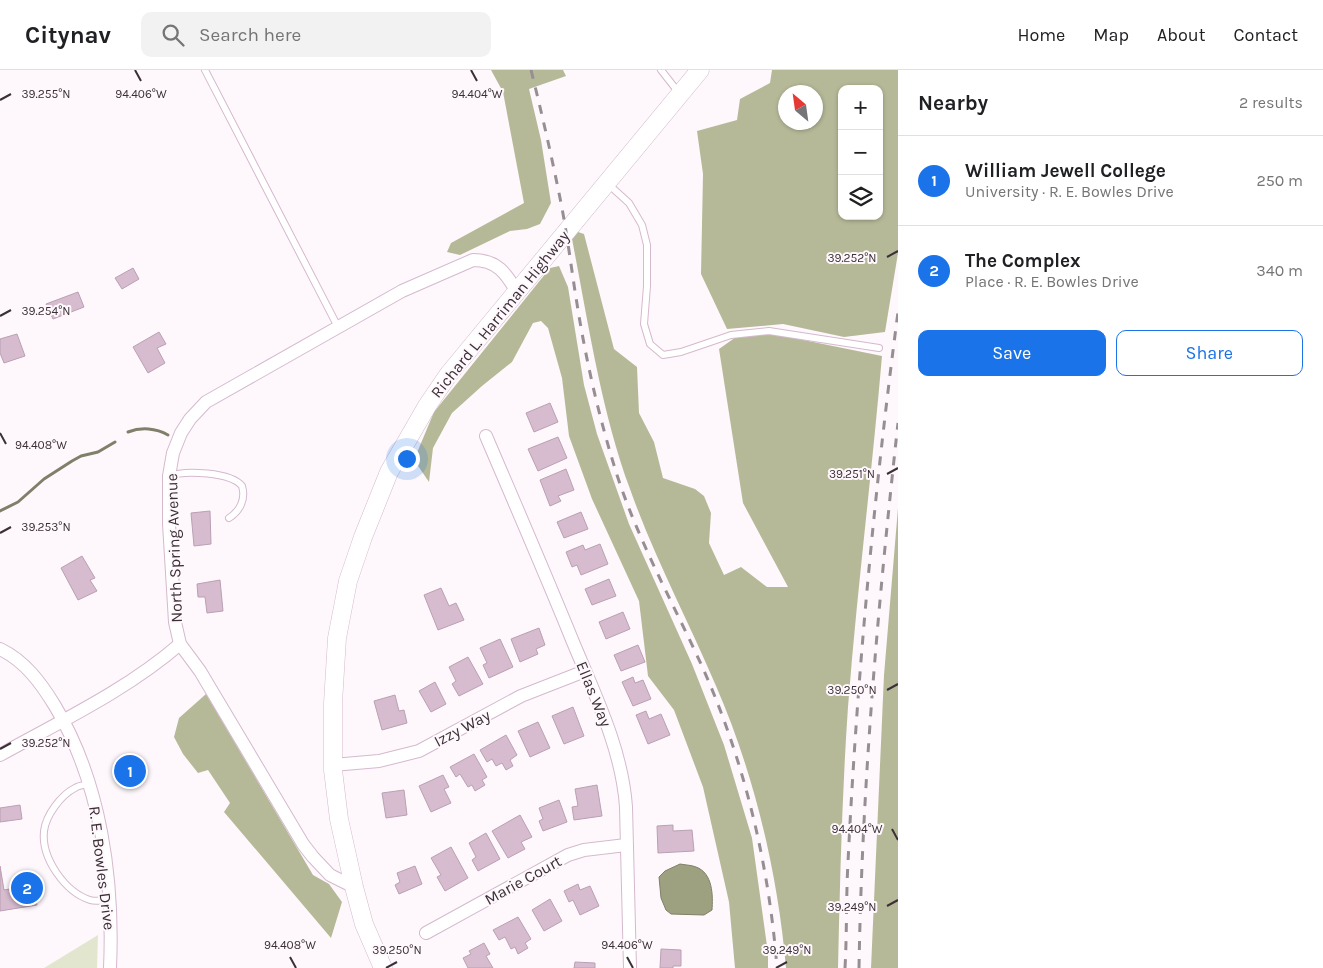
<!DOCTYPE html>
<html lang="en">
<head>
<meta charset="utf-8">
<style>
  body { margin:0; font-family:Karla,sans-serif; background:#f2f2f2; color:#202124 }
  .controls { position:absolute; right:15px; top:15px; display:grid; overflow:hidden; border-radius:10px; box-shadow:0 1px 4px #0004 }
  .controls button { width:45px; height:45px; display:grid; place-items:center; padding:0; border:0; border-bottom:1px solid #e0e0e0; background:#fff; color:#202124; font:25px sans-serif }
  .compass { position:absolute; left:778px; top:15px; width:45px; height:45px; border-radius:50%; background:#fff; box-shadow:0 1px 4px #0004; rotate:331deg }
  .you { position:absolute; left:406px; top:388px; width:18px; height:18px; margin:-12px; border:4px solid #fff; border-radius:50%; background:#1a73e8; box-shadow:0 0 0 8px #1a73e833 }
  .badge { display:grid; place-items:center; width:32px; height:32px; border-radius:50%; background:#1a73e8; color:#fff; font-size:16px; font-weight:700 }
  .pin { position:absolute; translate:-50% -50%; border:2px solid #fff; box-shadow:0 1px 5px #0006 }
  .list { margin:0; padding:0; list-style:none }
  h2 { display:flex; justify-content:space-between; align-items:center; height:65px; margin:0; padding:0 20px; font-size:21px }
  h2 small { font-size:16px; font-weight:400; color:#757577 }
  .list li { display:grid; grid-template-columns:32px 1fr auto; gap:15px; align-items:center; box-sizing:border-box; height:90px; padding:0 20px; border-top:1px solid #e0e0e0 }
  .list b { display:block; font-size:19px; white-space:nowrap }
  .list p { margin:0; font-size:16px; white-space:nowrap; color:#757577 }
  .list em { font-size:16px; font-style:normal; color:#757577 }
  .actions { display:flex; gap:10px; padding:15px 20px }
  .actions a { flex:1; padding:11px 0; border:1px solid #1a73e8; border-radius:10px; text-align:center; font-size:18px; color:#1a73e8 }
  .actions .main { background:#1a73e8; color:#fff }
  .icon { flex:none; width:28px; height:28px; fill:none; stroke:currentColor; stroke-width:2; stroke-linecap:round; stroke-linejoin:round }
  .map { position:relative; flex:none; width:898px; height:898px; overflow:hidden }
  header { display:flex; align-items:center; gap:30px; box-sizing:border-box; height:70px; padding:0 25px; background:#fff; border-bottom:1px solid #e0e0e0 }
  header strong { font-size:24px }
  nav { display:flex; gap:28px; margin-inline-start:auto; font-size:18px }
  .search { width:350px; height:45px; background:#f2f2f2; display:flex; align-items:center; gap:12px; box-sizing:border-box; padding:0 18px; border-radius:10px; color:#757577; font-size:19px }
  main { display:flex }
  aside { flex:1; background:#fff }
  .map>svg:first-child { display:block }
</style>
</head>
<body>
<header>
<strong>Citynav</strong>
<div class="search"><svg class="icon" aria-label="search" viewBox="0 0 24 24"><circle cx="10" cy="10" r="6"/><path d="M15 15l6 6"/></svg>Search here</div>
<nav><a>Home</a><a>Map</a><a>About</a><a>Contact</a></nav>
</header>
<main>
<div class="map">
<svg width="898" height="898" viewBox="0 0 898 898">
  <rect width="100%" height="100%" fill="#fef8fc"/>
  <path fill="#e3e6cf" d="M98,865L97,898H44Z"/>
  <g fill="#b6b998" fill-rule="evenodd">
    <path d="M491,0H563L566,6L529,19L541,70L551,133L540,154L527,159L510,161L460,185L447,182L451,173L524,133L503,22Z"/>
    <path d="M772,0H898V183L885,262L844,267L783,254L727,259L701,204L703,104L697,61L737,50L740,29L770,13ZM842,19H879V146H842ZM786,22H816V52H786Z"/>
    <path d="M578,162L584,164L614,279L637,297L639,343L654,372L663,408L695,419L704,426L711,443L709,473L724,505L741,497L767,517H788L743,433L719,279L736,267L774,264L882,286C872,403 857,520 848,637C842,724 840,811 838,898H786C778,804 754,703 716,616C688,550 654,487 630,419C601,341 588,251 572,169Z"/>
    <path d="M559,196L568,217L584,315L597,364L629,454L692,594L724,675L752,768L768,883V898H735L729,832L703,717L674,640L648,606L639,531L592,429L569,366L562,308L548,258L541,251L533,253L512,292L482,316L452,343L433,378L429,412L414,390L434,342L550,198Z"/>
    <path d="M898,438V898H871L884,605Z"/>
    <path d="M206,624L313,805L329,814L342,832L331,868L224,742L230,733L208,700L198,703L183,684L174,667L179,648Z"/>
  </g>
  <path fill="#9ea180" stroke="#807f6a" d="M680,794C685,795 691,795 696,797C713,803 713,826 712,840L704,845L671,844L666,840L661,828L659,807L665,801Z"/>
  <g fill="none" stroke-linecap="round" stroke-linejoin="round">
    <g stroke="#807f6a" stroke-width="3">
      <path d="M128,362C141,357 156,358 168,365"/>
      <path d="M0,441L18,432L44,409L72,391L81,386L98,382L115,372"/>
    </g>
  </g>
  <g fill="#d7bbcf" stroke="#baa0b3">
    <path d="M133,198L139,209L122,219L115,208Z"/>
    <path d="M78,222L84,237L53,249L46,234Z"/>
    <path d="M159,262L166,274L157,278L165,293L148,303L133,277Z"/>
    <path d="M17,264L25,286L4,293L0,283V269Z"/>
    <path d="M550,333L558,352L534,362L526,343Z"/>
    <path d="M558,367L567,388L538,401L528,379Z"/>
    <path d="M566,399L574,420L558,426L561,431L550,436L540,410Z"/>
    <path d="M210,441L211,474L194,476L191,443Z"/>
    <path d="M581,442L588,459L564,468L557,452Z"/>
    <path d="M600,474L608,494L581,505L577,495L572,497L566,482L583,475L585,480Z"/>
    <path d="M82,486L95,508L90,510L97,521L78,530L61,498Z"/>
    <path d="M609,509L616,526L592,535L585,519Z"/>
    <path d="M220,510L223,541L207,543L205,527H198L197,514Z"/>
    <path d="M441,518L449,536L456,533L464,550L438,560L424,525Z"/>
    <path d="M623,542L630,559L606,569L599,552Z"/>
    <path d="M539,558L545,575L536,579L538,584L520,592L511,569Z"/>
    <path d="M500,569L513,597L489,608L483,595L487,593L480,578Z"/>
    <path d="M638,575L645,592L621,601L614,585Z"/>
    <path d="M468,587L483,614L459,626L452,614L456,611L449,597Z"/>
    <path d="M633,607L635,613L643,610L651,629L633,636L622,612Z"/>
    <path d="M435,612L446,634L431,642L419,621Z"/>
    <path d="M395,625L399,641L404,640L407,653L382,660L374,631Z"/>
    <path d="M573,637L584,666L564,674L552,646Z"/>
    <path d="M646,641L649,649L661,644L670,665L648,674L636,645Z"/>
    <path d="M538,652L550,678L530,687L518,661Z"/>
    <path d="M506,665L517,685L510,690L513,696L506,700L502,693L496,696L492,689L487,692L480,680Z"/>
    <path d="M474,684L487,707L482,710L485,715L475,721L472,715L468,717L460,704L456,707L450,697Z"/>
    <path d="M443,705L449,717L444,719L451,733L431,742L419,716Z"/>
    <path d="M597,715L602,746L574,750L572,737L578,736L575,719Z"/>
    <path d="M404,720L407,745L386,748L382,723Z"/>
    <path d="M559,730L567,752L543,761L539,751L543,749L539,738Z"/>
    <path d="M20,735L22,749L0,752V738Z"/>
    <path d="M520,745L532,767L521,772L525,779L508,788L492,761Z"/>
    <path d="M673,755V761L692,760L694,781L658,783L657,756Z"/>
    <path d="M486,763L500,789L478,801L472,790L476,787L469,773Z"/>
    <path d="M451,777L468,808L445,821L437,807L441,805L431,788Z"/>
    <path d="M0,796L4,820L34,815L37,835L0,841Z"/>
    <path d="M415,796L422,814L399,824L395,815L400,812L397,803Z"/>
    <path d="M578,814L580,820L590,816L599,836L580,845L573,830L569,832L564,821Z"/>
    <path d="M550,829L562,851L544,861L532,840Z"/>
    <path d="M518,847L531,869L525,873L528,878L518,884L515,877L511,879L505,867L499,870L493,860Z"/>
    <path d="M484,873L490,884L486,886L493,898H468L463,888L471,884L469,881Z"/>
    <path d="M661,879L681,880V896H673V898H660Z"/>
    <path d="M575,892L595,893V898H574Z"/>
  </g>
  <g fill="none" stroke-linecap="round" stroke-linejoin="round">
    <g stroke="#d5b9cd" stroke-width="8">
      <g id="lane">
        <path d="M205,0L338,257"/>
        <path d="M661,0L679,23"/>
        <path d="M608,114L629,133L642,155L647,175V216L644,254L650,274L663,285L681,282L731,265L769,261L879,278"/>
        <path d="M169,406C185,400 231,402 242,416C246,429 240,441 229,448"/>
        <path d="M90,714C85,715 79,715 75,718C61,725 46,745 44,761C41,788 65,822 90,830C96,832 103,830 109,830"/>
      </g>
    </g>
    <g stroke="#d5b9cd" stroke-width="14">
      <g id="street">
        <path d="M486,366C515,434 545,503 573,572C595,625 622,679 626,737L630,898"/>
        <path d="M0,579C25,591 41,613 55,636C101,713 114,810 110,898"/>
        <path d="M0,685C61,651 127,620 180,574"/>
        <path d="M333,695L379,691L419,681L521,626L585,601"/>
        <path d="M354,817L330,805L313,787L303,774L200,601L180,574L175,552L169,454V406L173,383L181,363L190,349L206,332L402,221L473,190C497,190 506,203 517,222"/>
        <path d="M426,863L568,785L584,780L626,775"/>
      </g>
    </g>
    <g stroke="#d5b9cd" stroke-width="19">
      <path id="secondary" d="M383,898L364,854L354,817L339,749L333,700V633L337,568L348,511L363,467L389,402L427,336L448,305L700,0"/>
    </g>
    <use href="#lane" stroke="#fff" stroke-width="6"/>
    <use href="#street" stroke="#fff" stroke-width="12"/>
    <use href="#secondary" stroke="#fff" stroke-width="18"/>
    <g stroke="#968e93" stroke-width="3" stroke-dasharray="9 9" stroke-linecap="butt">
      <path d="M531,0C542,44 552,88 561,133C568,169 572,204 578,240C587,295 600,351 617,405C638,470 672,531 701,594C744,689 769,794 777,898"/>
      <path d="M845,898C847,863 846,827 848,792C857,608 874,424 898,242"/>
      <path d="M859,898C862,716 878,534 898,353"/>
    </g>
  </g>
  <path fill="none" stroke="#3b3037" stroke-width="2" d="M135,0L141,11M471,0L477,11M0,30L11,24M887,187L898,181M0,246L11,240M0,363L6,374M887,404L898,398M0,463L11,457M887,620L898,614M0,679L11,673M892,759L898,770M887,836L898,830M290,887L296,898M627,887L633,898M386,898L397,892M776,898L787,892"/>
  <g text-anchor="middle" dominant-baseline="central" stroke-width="4" stroke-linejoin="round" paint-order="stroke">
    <g font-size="16" fill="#3b3037" stroke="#fef8fc">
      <text transform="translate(500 244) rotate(-51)">Richard L. Harriman Highway</text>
      <text transform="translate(174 478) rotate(-92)">North Spring Avenue</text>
      <text transform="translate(594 624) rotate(68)">Ellas Way</text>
      <text transform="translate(462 658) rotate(-28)">Izzy Way</text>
      <text transform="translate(102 798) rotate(83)">R. E. Bowles Drive</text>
      <text transform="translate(523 810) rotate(-29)">Marie Court</text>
    </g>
  </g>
  <g font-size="12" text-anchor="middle" fill="#3b3037" stroke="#fef8fc" stroke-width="4" stroke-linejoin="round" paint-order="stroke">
    <text x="141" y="28">94.406°W</text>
    <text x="477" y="28">94.404°W</text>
    <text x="46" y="28">39.255°N</text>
    <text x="852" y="192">39.252°N</text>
    <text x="46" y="245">39.254°N</text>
    <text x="41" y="379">94.408°W</text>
    <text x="852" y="408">39.251°N</text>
    <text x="46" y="461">39.253°N</text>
    <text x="852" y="624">39.250°N</text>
    <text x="46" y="677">39.252°N</text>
    <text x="857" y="763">94.404°W</text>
    <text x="852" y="841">39.249°N</text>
    <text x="290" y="879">94.408°W</text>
    <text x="627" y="879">94.406°W</text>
    <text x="397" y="884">39.250°N</text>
    <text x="787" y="884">39.249°N</text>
  </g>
</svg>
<div class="controls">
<button>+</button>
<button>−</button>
<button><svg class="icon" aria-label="layers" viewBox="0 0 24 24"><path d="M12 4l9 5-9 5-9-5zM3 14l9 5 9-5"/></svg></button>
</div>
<svg class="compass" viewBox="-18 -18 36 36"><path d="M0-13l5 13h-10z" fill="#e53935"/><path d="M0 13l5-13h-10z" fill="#757577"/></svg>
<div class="you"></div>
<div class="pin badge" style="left:130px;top:701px">1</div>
<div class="pin badge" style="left:27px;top:818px">2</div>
</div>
<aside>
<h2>Nearby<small>2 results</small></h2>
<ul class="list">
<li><span class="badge">1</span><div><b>William Jewell College</b><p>University · R. E. Bowles Drive</p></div><em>250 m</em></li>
<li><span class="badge">2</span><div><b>The Complex</b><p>Place · R. E. Bowles Drive</p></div><em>340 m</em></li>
</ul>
<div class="actions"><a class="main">Save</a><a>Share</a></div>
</aside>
</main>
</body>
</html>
